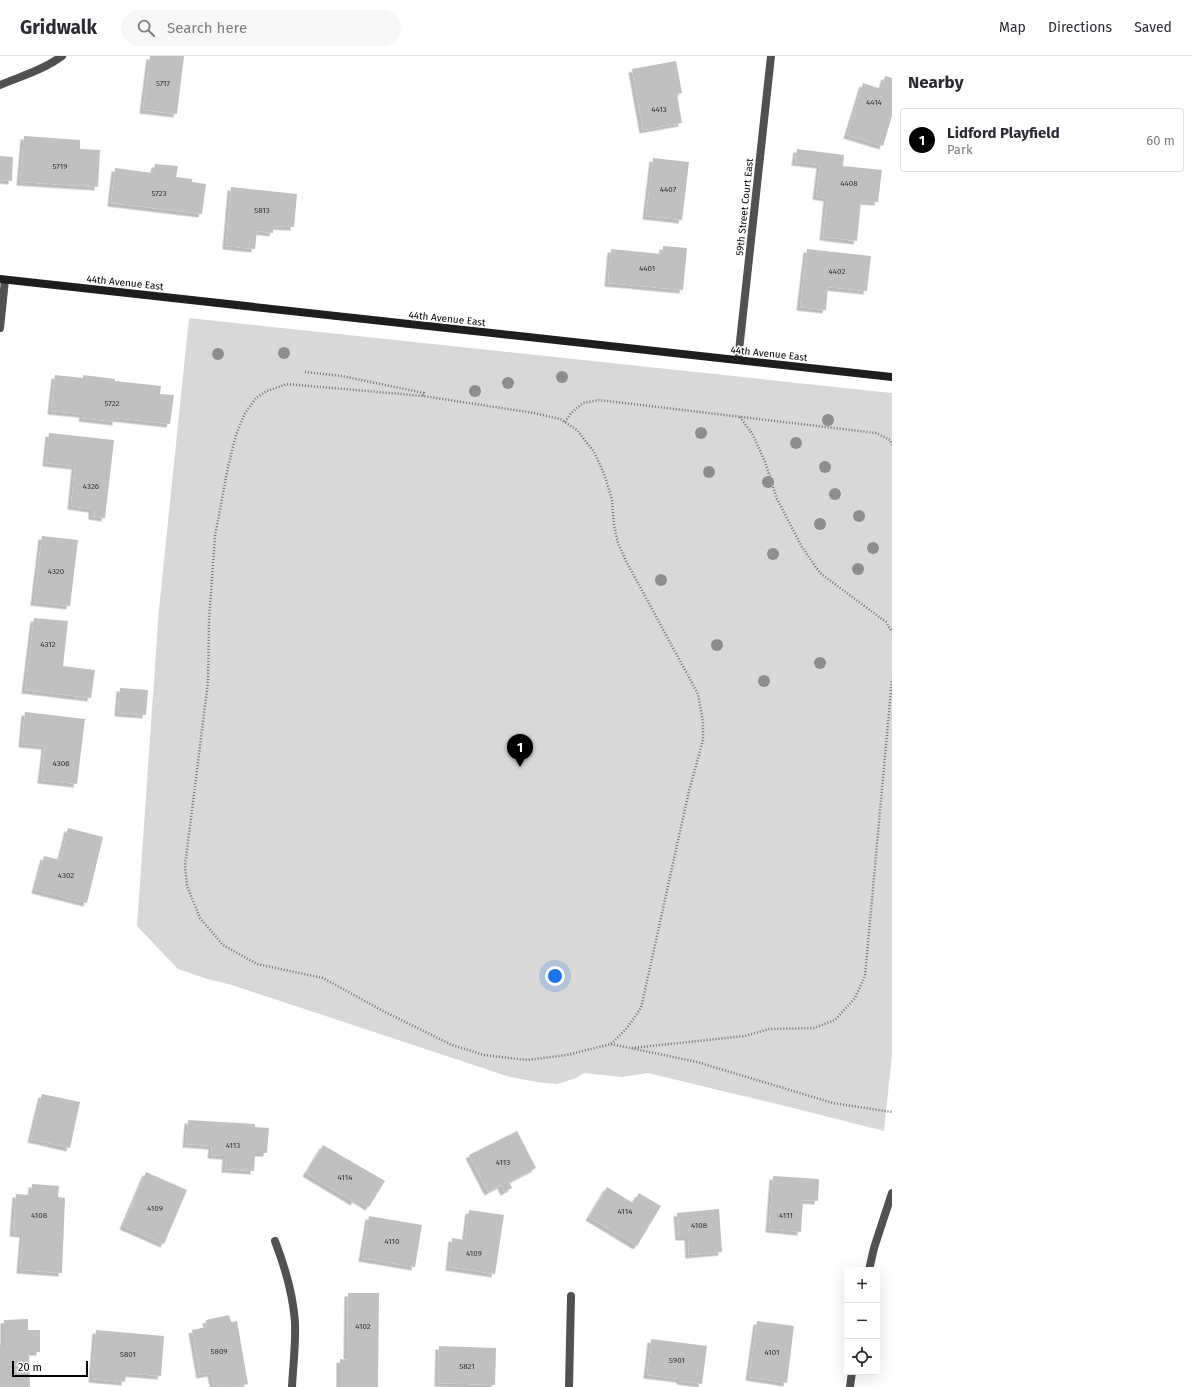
<!DOCTYPE html>
<html lang="en">
<head>
<meta charset="utf-8">
<style>
  body { margin:0; font-family:"Fira Sans",sans-serif; background:#f7f7f7; color:#2b2b33 }
  .controls { position:absolute; right:12px; bottom:12px; display:grid; overflow:hidden; border-radius:4px; box-shadow:0 4px 16px #0002 }
  .controls button { width:36px; height:36px; display:grid; place-items:center; padding:0; border:0; border-bottom:1px solid #e1e1e2; background:#fff; color:#2b2b33; font:20px sans-serif }
  .scale { position:absolute; left:12px; bottom:10px; width:76px; box-sizing:border-box; padding-left:4px; border:2px solid #000; border-top:0; font-size:11px; line-height:14px; white-space:nowrap; color:#000; -webkit-text-stroke:3px #fff; paint-order:stroke }
  .you { position:absolute; left:555px; top:920px; width:14px; height:14px; margin:-10px; border:3px solid #fff; border-radius:50%; background:#1a73e8; box-shadow:0 0 0 6px #1a73e833 }
  .badge { display:grid; place-items:center; width:26px; height:26px; border-radius:50%; background:#000; color:#fff; font-size:13px; font-weight:700 }
  .pin { position:absolute; translate:-50% -33px; filter:drop-shadow(0 1px 2px #0008) }
  .pin::after { content:''; position:absolute; top:21px; width:14px; height:12px; background:inherit; clip-path:polygon(0 0,100% 0,50% 100%) }
  .list { margin:0; padding:0; list-style:none }
  h2 { display:flex; justify-content:space-between; align-items:center; height:52px; margin:0; padding:0 16px; font-size:17px }
  h2 small { font-size:13px; font-weight:400; color:#7c7c81 }
  .list li { display:grid; grid-template-columns:26px 1fr auto; gap:12px; align-items:center; box-sizing:border-box; height:64px; margin:0 8px 8px; padding:0 8px; border:1px solid #e1e1e2; border-radius:4px }
  .list b { display:block; font-size:15px; white-space:nowrap }
  .list p { margin:0; font-size:13px; white-space:nowrap; color:#7c7c81 }
  .list em { font-size:13px; font-style:normal; color:#7c7c81 }
  .icon { flex:none; width:22px; height:22px; fill:none; stroke:currentColor; stroke-width:2; stroke-linecap:round; stroke-linejoin:round }
  .map { position:relative; flex:none; width:892px; height:1331px; overflow:hidden }
  header { display:flex; align-items:center; gap:24px; box-sizing:border-box; height:56px; padding:0 20px; background:#fff; border-bottom:1px solid #e1e1e2 }
  header strong { font-size:19px }
  nav { display:flex; gap:22px; margin-inline-start:auto; font-size:14px }
  .search { width:280px; height:36px; background:#f7f7f7; display:flex; align-items:center; gap:10px; box-sizing:border-box; padding:0 14px; border-radius:22px; color:#7c7c81; font-size:15px }
  main { display:flex }
  aside { flex:1; background:#fff }
  .map>svg:first-child { display:block }
</style>
</head>
<body>
<header>
<strong>Gridwalk</strong>
<div class="search"><svg class="icon" aria-label="search" viewBox="0 0 24 24"><circle cx="10" cy="10" r="6"/><path d="M15 15l6 6"/></svg>Search here</div>
<nav><a>Map</a><a>Directions</a><a>Saved</a></nav>
</header>
<main>
<div class="map">
<svg width="892" height="1331" viewBox="0 0 892 1331">
  <defs>
    <filter id="shadow"><feDropShadow dx="-3.5" dy="3.5" stdDeviation="0" flood-color="#0004"/></filter>
  </defs>
  <rect width="100%" height="100%" fill="#fff"/>
  <path fill="#d8d8d8" d="M189,262L892,337V998L884,1075L789,1051L648,1017L622,1021L584,1017L576,1022L557,1028L537,1026L510,1021L232,929L211,924L178,913L137,870L159,553Z"/>
  <g fill="#c0c0c0" filter="url(#shadow)">
    <path d="M150,0H184L177,58L143,54Z"/>
    <path d="M676,5L682,37L677,38L682,67L643,74L632,13Z"/>
    <path d="M885,20L892,22V60L883,90L847,79L863,27L881,33Z"/>
    <path d="M24,80L80,84V93L100,94L98,131L20,126Z"/>
    <path d="M797,93L844,99L843,110L882,114L878,146L861,145L857,185L823,181L827,142L816,140L820,109L795,106Z"/>
    <path d="M0,100L13,101L12,125L0,124Z"/>
    <path d="M653,102L689,106L682,164L646,160Z"/>
    <path d="M155,108L178,110L176,121L192,123V126L206,128L202,158L111,147L115,112L153,117Z"/>
    <path d="M231,131L297,138L294,171L274,170L273,177L257,175L255,193L226,190Z"/>
    <path d="M663,190L687,192L683,234L608,227L611,193L662,198Z"/>
    <path d="M807,193L871,200L867,235L828,231L826,254L800,251Z"/>
    <path d="M55,319L83,322V319L115,323V325L161,330L160,338L174,339L170,368L116,362V366L82,362L83,358L51,355Z"/>
    <path d="M49,377L114,384L105,462L92,460V453L71,450L75,410L46,407Z"/>
    <path d="M42,480L78,484L70,550L34,546Z"/>
    <path d="M34,562L68,565L63,610L95,614L91,642L25,634Z"/>
    <path d="M120,632L148,634L146,659L118,657Z"/>
    <path d="M25,656L85,663L77,728L41,724L45,690L22,688Z"/>
    <path d="M68,772L103,781L87,847L35,834L44,800L60,804Z"/>
    <path d="M42,1038L80,1046L70,1092L31,1083Z"/>
    <path d="M188,1064L255,1068V1071L269,1072L267,1097H255L254,1115L225,1113L226,1100L211,1099L212,1090L186,1088Z"/>
    <path d="M517,1075L536,1112L509,1126L512,1132L504,1136L501,1129L488,1136L469,1099Z"/>
    <path d="M323,1089L385,1125L369,1151L356,1143L354,1146L306,1117Z"/>
    <path d="M146,1116L187,1134L164,1188L123,1170Z"/>
    <path d="M773,1120L819,1123L818,1145L803,1144L801,1176L769,1173Z"/>
    <path d="M32,1128L59,1130L58,1141L65,1142L62,1217L20,1214L23,1178L13,1177L16,1138L31,1139Z"/>
    <path d="M607,1131L633,1147L639,1137L661,1150L637,1190L589,1161Z"/>
    <path d="M719,1153L722,1196L689,1199L688,1181H679L677,1157Z"/>
    <path d="M469,1154L504,1159L495,1218L449,1211L452,1182L465,1184Z"/>
    <path d="M369,1160L422,1169L415,1211L362,1202Z"/>
    <path d="M348,1237H379L378,1331H340V1303L347,1304Z"/>
    <path d="M229,1259L231,1266L237,1265L248,1328L233,1331H221V1329L214,1330L211,1317L200,1319L192,1274L207,1271L206,1264Z"/>
    <path d="M28,1263V1274H40V1296H29L30,1331H0V1289H4V1264Z"/>
    <path d="M757,1265L794,1270L787,1327L749,1321Z"/>
    <path d="M96,1274L164,1280L161,1320L126,1317L125,1326L92,1323Z"/>
    <path d="M651,1283L707,1290L702,1328L680,1325V1323L647,1319Z"/>
    <path d="M439,1290L496,1292L495,1329L438,1327Z"/>
  </g>
  <g fill="none" stroke-linecap="round" stroke-linejoin="round">
    <g stroke="#737373" stroke-width="2.5" stroke-dasharray="1 2" stroke-linecap="butt">
      <path d="M305,316L342,320L424,337L423,340"/>
      <path d="M287,328L423,340L534,357L560,363L577,374L594,396L605,420L612,444L614,469L618,487L626,505L698,638L703,666V684L689,735L641,952L627,972L611,988L567,999L527,1004L484,999L452,989L383,955L323,922L257,908L223,889L200,862L187,830L185,810L208,626L209,564L215,480L228,411L236,379L245,357L256,342L267,335Z"/>
      <path d="M740,361L753,379L765,406L777,443L802,491L820,517L886,566L892,576"/>
      <path d="M565,366L571,357L583,347L599,344L876,377L890,384L892,389"/>
      <path d="M611,988L697,1006L833,1047L892,1056"/>
      <path d="M632,992L745,980L769,973L814,972L835,964L855,942L865,920L892,623"/>
    </g>
    <path stroke="#515151" stroke-width="8" d="M0,29C22,20 43,14 62,0"/>
    <g stroke="#515151" stroke-width="8">
      <path d="M0,272L5,224"/>
      <path d="M738,304L771,0"/>
      <path d="M275,1185C285,1211 293,1238 295,1266C296,1287 293,1310 292,1331"/>
      <path d="M869,1214L874,1192L892,1137"/>
      <path d="M569,1331L571,1240"/>
      <path d="M850,1331L852,1316"/>
    </g>
    <path stroke="#1e1e1e" stroke-width="8" d="M0,223L892,321"/>
  </g>
  <g fill="#8d8d8d">
    <circle cx="284" cy="297" r="6"/>
    <circle cx="218" cy="298" r="6"/>
    <circle cx="562" cy="321" r="6"/>
    <circle cx="508" cy="327" r="6"/>
    <circle cx="475" cy="335" r="6"/>
    <circle cx="828" cy="364" r="6"/>
    <circle cx="701" cy="377" r="6"/>
    <circle cx="796" cy="387" r="6"/>
    <circle cx="825" cy="411" r="6"/>
    <circle cx="709" cy="416" r="6"/>
    <circle cx="768" cy="426" r="6"/>
    <circle cx="835" cy="438" r="6"/>
    <circle cx="859" cy="460" r="6"/>
    <circle cx="820" cy="468" r="6"/>
    <circle cx="873" cy="492" r="6"/>
    <circle cx="773" cy="498" r="6"/>
    <circle cx="858" cy="513" r="6"/>
    <circle cx="661" cy="524" r="6"/>
    <circle cx="717" cy="589" r="6"/>
    <circle cx="820" cy="607" r="6"/>
    <circle cx="764" cy="625" r="6"/>
  </g>
  <g text-anchor="middle" dominant-baseline="central" stroke-width="3.5" stroke-linejoin="round" paint-order="stroke">
    <g font-size="8" fill="#303030">
      <text x="163" y="27">5717</text>
      <text x="874" y="46">4414</text>
      <text x="659" y="53">4413</text>
      <text x="60" y="110">5719</text>
      <text x="849" y="127">4408</text>
      <text x="668" y="133">4407</text>
      <text x="159" y="137">5723</text>
      <text x="262" y="154">5813</text>
      <text x="647" y="212">4401</text>
      <text x="837" y="215">4402</text>
      <text x="112" y="347">5722</text>
      <text x="91" y="430">4326</text>
      <text x="56" y="515">4320</text>
      <text x="48" y="588">4312</text>
      <text x="61" y="707">4306</text>
      <text x="66" y="819">4302</text>
      <text x="233" y="1089">4113</text>
      <text x="503" y="1106">4113</text>
      <text x="345" y="1121">4114</text>
      <text x="155" y="1152">4109</text>
      <text x="625" y="1155">4114</text>
      <text x="39" y="1159">4108</text>
      <text x="786" y="1159">4111</text>
      <text x="699" y="1169">4108</text>
      <text x="392" y="1185">4110</text>
      <text x="474" y="1197">4109</text>
      <text x="363" y="1270">4102</text>
      <text x="219" y="1295">5809</text>
      <text x="772" y="1296">4101</text>
      <text x="128" y="1298">5801</text>
      <text x="677" y="1304">5901</text>
      <text x="467" y="1310">5821</text>
    </g>
    <g font-size="10" fill="#000" stroke="#fff">
      <text transform="translate(745 151) rotate(-84)">59th Street Court East</text>
      <text transform="translate(125 227) rotate(6)">44th Avenue East</text>
      <text transform="translate(447 263) rotate(6)">44th Avenue East</text>
      <text transform="translate(769 298) rotate(6)">44th Avenue East</text>
    </g>
  </g>
</svg>
<div class="controls">
<button>+</button>
<button>−</button>
<button><svg class="icon" aria-label="locate" viewBox="0 0 24 24"><circle cx="12" cy="12" r="6"/><path d="M12 2v4M12 18v4M2 12h4M18 12h4"/></svg></button>
</div>
<div class="scale">20 m</div>
<div class="you"></div>
<div class="pin badge" style="left:520px;top:711px">1</div>
</div>
<aside>
<h2>Nearby<small></small></h2>
<ul class="list">
<li><span class="badge">1</span><div><b>Lidford Playfield</b><p>Park</p></div><em>60 m</em></li>
</ul>
</aside>
</main>
</body>
</html>
